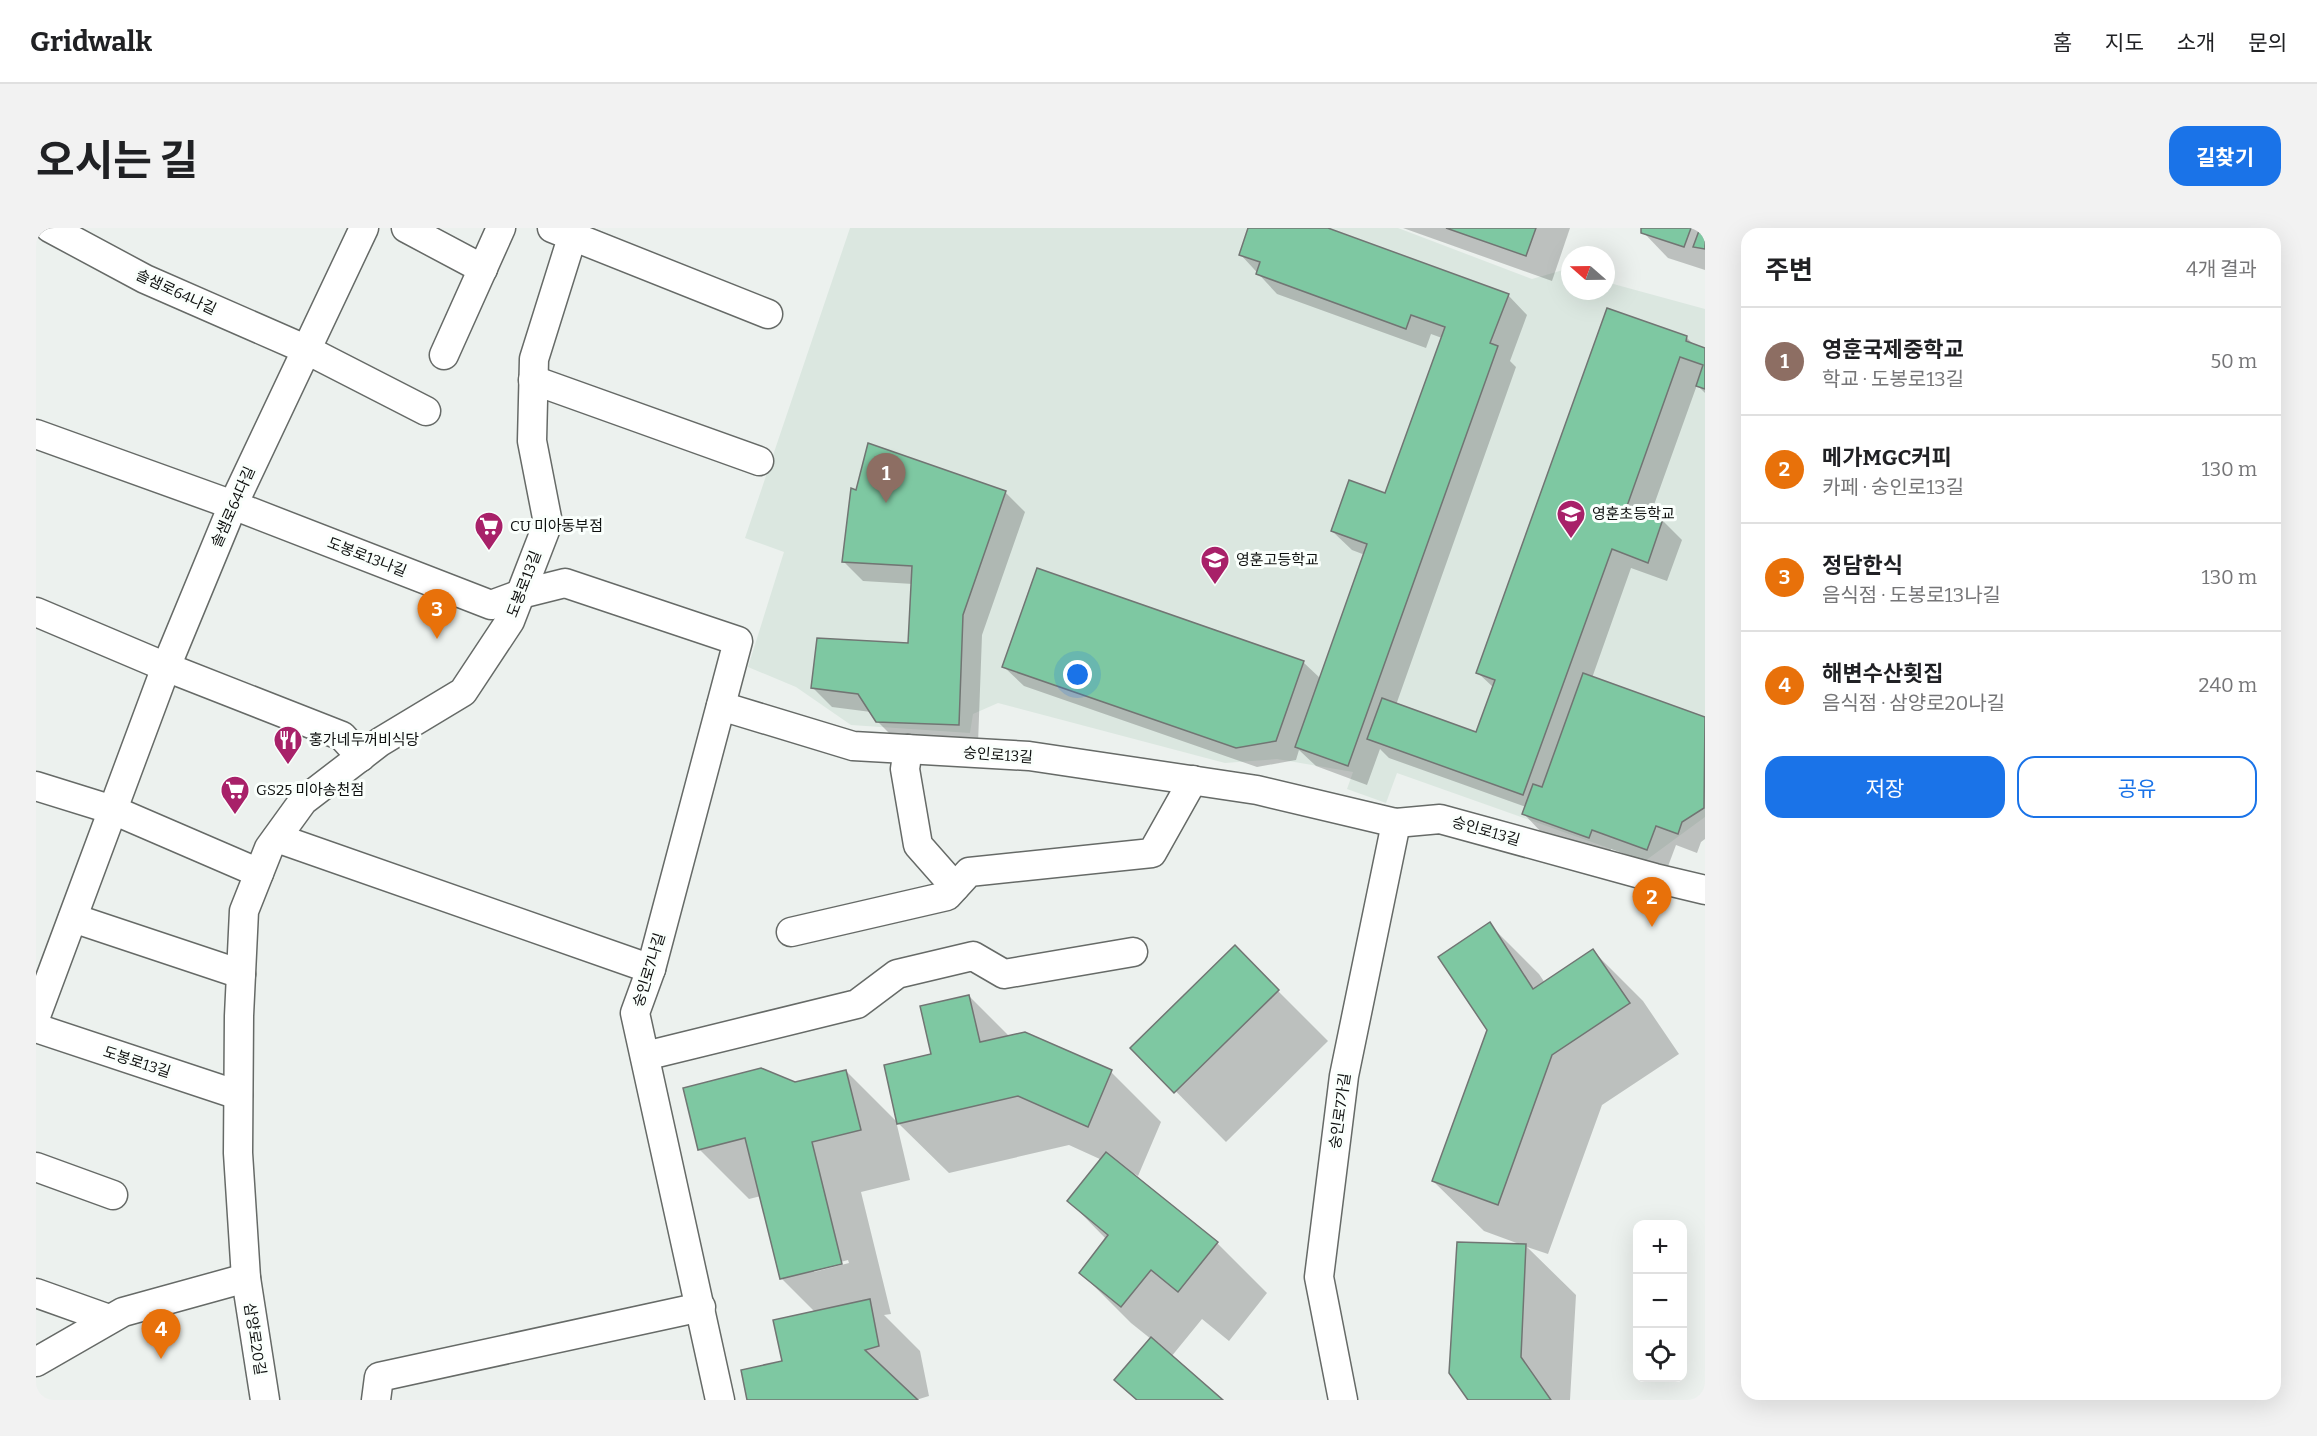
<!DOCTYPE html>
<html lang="ko">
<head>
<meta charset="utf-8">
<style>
  body { margin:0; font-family:Bitter,"Noto Sans KR",serif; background:#f2f2f2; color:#202124 }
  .controls { position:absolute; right:18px; bottom:18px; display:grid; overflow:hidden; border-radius:12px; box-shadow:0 6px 24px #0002 }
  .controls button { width:54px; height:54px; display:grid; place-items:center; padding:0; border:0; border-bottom:2px solid #e0e0e0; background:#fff; color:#202124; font:30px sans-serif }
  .compass { position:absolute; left:1525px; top:18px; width:54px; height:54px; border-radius:50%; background:#fff; box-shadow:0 6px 24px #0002; rotate:290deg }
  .you { position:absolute; left:1042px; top:447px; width:21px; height:21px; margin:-15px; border:4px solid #fff; border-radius:50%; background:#1a73e8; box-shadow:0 0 0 9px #1a73e833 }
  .badge { display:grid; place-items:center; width:39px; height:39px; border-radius:50%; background:#1a73e8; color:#fff; font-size:20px; font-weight:700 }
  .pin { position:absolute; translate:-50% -50px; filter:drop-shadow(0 2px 3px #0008) }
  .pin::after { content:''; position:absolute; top:32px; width:21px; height:18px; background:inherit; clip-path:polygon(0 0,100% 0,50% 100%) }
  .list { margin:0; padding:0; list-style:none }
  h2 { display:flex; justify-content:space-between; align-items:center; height:78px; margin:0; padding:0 24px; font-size:26px }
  h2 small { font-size:20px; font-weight:400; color:#757577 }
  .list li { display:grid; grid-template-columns:39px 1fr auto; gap:18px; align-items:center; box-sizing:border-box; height:108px; padding:0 24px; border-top:2px solid #e0e0e0 }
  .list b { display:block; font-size:22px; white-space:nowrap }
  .list p { margin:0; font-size:20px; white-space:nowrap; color:#757577 }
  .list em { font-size:20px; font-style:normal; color:#757577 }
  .actions { display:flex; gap:12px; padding:18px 24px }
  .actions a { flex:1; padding:14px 0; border:2px solid #1a73e8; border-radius:18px; text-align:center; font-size:21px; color:#1a73e8 }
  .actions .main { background:#1a73e8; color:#fff }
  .icon { flex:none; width:33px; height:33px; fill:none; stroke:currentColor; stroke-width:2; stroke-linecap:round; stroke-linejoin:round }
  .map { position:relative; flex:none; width:1669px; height:1172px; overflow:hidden; border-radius:18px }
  header { display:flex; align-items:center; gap:36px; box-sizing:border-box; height:84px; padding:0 30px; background:#fff; border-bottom:2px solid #e0e0e0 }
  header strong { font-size:28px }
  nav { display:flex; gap:33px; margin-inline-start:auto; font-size:21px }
  .intro { display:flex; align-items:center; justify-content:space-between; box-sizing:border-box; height:144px; padding:0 36px }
  h1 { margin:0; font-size:42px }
  .button { padding:15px 27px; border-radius:18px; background:#1a73e8; color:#fff; font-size:21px; font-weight:700 }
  main { display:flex; gap:36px; padding:0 36px }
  aside { flex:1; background:#fff; border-radius:18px; box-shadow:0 6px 24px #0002 }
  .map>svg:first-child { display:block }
</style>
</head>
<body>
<header>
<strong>Gridwalk</strong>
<nav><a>홈</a><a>지도</a><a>소개</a><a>문의</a></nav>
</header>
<div class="intro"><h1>오시는 길</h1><a class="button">길찾기</a></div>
<main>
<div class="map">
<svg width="1669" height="1172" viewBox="0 0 1669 1172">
  <rect width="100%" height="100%" fill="#ecf1ee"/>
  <path fill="#dbe7e0" d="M814,0H1362L1496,51L1527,42L1534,44V63H1570V54L1669,81V589L1609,633L1361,545L1350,575L1311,561L1317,544L1241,531L1189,535L962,475L937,486L934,505L815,497L760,459L712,439L748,324L709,310Z"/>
  <g fill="#0003" fill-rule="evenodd">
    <path d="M1214,0H1287L1472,67L1491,87L1474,133L1480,139L1360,477L1441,506L1458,460L1442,445L1651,110L1659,118L1669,122V165L1661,157L1614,288L1626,292L1646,312L1631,353L1595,340L1556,450L1669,491V611L1665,614L1661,625L1640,617L1631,641L1575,621L1572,629L1507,606L1488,586L1490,579L1353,530L1344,521L1331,557L1280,538L1263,522L1260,532L1221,539L988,458L968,439L1267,434L1285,451L1329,327L1316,322L1296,303L1350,267L1406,110L1395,106L1390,120L1241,66L1204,26Z"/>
    <path d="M1367,0H1534L1516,53Z"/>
    <path d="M1607,0H1669V42L1632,30L1607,4Z"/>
    <path d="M969,264L989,284L946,407L942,516L861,513L841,493L835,484L796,479L776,459L873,417L877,356L827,353L807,333Z"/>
    <path d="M1453,696L1503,746L1509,755L1557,723L1607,773L1643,826L1566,877L1512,1026L1491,1019L1540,1067L1534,1172H1433L1486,1017L1448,1003L1397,953L1452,801Z"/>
    <path d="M1199,720L1292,813L1190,914L1097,820Z"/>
    <path d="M933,768L974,809L1075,844L1125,894L1102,948L1097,945L1181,1015L1231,1065L1193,1113L1166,1091L1135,1129L1185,1172H1100L1080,1152L1115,1111L1095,1095L1045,1045L1071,1012L1033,973L1066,932L1033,917L913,945L862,895L896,827Z"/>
    <path d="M810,843L860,893L874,952L825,964L855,1086L848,1087L884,1123L893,1168L880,1172H713L748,1134L779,1084L745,1050L725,968L713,971L663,921L759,856ZM812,1032L813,1035L778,1044V1041Z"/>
  </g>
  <g fill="#7ec8a2" stroke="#717573" stroke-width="1.5">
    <path d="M1212,0H1292L1473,66L1454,115L1462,118L1312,538L1259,519L1331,316L1295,303L1313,252L1349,265L1409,99L1375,87L1370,101L1220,46L1224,34L1203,27Z"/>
    <path d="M1410,0H1500L1490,28Z"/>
    <path d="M1605,0H1655L1648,19L1605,5Z"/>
    <path d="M1664,0H1669V21L1657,19Z"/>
    <path d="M1571,80L1651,108L1650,113L1669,120V161L1660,158L1667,137L1644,129L1591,278L1627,291L1612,335L1576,321L1487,567L1331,511L1346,470L1440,504L1459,452L1440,445Z"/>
    <path d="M832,215L970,263L927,387L923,497L840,494L822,466L775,460L781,410L872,415L876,338L806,334L815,260L820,262Z"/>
    <path d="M1001,340L1268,433L1240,513L1200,520L966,439Z"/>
    <path d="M1547,445L1669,489L1668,580L1646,594L1642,606L1620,598L1611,622L1556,602L1553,610L1486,586L1497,556L1506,559Z"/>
    <path d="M1454,694L1497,761L1557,721L1594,775L1516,827L1462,977L1396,953L1451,802L1402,729Z"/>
    <path d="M1199,717L1243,762L1138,865L1094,820Z"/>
    <path d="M933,767L944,814L989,804L1076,842L1052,899L982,868L861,896L848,837L895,826L884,778Z"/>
    <path d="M725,840L759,854L810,842L825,902L776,914L806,1036L744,1051L709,910L662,922L647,860Z"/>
    <path d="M1070,924L1182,1014L1142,1064L1115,1042L1085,1079L1043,1045L1072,1007L1031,973Z"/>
    <path d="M1421,1014L1490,1016L1485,1129L1515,1172H1432L1413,1145Z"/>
    <path d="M834,1071L843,1118L829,1122L882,1172H711L705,1142L746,1133L737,1092Z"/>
    <path d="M1115,1109L1187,1172H1101L1078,1152Z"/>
  </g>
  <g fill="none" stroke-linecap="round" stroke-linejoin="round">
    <g stroke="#666a67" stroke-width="31">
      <g id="street">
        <path d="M14,0L109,51L269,121L390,183"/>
        <path d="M370,0L447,41"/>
        <path d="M516,0L732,86"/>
        <path d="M408,127L465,0"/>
        <path d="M497,152L723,233"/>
        <path d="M0,206L197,277L455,377L485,366L529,355L702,413L615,741L599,785L684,1172"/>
        <path d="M0,384L130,439L306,508L325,529"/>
        <path d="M685,478L817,518L993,528L1221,562L1360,595L1404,591L1619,650L1669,662"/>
        <path d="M872,521L869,541L882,617L919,659"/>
        <path d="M0,558L77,582L223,645"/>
        <path d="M241,610L615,741"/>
        <path d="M37,690L205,746"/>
        <path d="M755,704L911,668L933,644L1116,625L1157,552"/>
        <path d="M0,788L130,439L197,277L328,0"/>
        <path d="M0,800L202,867"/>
        <path d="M609,828L821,776L861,746L937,728L968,746L1097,724"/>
        <path d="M0,939L77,967"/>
        <path d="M0,1065L73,1091"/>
        <path d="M0,1134L87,1084L210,1050"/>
        <path d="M229,1172L210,1050L202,925L203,788L208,683L233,620L267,573L344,514L427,464L474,393L512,295L496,213L498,131L539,0"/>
        <path d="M340,1172L343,1149L665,1079"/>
        <path d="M1307,1172L1283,1049L1308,848L1360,595"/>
      </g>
    </g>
    <use href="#street" stroke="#fff" stroke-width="28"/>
  </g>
  <defs>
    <g id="school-pin" transform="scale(1.5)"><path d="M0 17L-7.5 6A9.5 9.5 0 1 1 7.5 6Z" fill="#a82169" stroke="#fafffc"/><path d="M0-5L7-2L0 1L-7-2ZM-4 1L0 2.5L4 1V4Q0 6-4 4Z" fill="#fff"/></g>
    <g id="supermarket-pin" transform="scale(1.5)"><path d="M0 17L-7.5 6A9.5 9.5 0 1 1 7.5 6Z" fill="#a82169" stroke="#fafffc"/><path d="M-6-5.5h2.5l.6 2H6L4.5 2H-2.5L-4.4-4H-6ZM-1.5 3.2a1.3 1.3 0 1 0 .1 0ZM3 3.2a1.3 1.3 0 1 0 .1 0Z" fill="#fff"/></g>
    <g id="restaurant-pin" transform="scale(1.5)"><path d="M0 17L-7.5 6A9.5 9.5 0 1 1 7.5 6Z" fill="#a82169" stroke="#fafffc"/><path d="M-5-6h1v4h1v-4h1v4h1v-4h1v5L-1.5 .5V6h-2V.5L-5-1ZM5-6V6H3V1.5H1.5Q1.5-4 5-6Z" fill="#fff"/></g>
  </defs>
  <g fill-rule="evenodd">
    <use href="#school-pin" x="1535" y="286"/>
    <use href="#supermarket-pin" x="453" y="298"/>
    <use href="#school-pin" x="1179" y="332"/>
    <use href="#restaurant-pin" x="252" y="512"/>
    <use href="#supermarket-pin" x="199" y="562"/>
  </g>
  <g text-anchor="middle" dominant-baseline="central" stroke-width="6" stroke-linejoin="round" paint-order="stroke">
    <g font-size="15" fill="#0e100f" stroke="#fafffc">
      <text transform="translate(140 64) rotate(25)">솔샘로64나길</text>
      <text transform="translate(197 279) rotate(-66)">솔샘로64다길</text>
      <text transform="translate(331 329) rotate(21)">도봉로13나길</text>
      <text transform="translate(488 356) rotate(-69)">도봉로13길</text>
      <text transform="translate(962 527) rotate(4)">숭인로13길</text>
      <text transform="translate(1450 603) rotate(16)">숭인로13길</text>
      <text transform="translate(613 742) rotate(-73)">숭인로7나길</text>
      <text transform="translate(101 834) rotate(18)">도봉로13길</text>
      <text transform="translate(1304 883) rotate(-82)">숭인로7가길</text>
      <text transform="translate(219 1111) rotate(81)">삼양로20길</text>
    </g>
    <g font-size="15" fill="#0e100f" stroke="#fafffc" text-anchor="start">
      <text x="1556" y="286">영훈초등학교</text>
      <text x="474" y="298">CU 미아동부점</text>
      <text x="1200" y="332">영훈고등학교</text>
      <text x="273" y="512">홍가네두꺼비식당</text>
      <text x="220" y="562">GS25 미아송천점</text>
    </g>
  </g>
</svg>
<div class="controls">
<button>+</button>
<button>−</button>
<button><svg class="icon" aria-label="locate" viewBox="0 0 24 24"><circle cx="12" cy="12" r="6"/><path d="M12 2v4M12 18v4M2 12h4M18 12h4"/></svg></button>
</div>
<svg class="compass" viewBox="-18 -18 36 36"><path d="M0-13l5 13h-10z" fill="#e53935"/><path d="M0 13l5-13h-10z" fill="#757577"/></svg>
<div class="you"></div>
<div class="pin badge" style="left:850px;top:275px;background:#8d6e63">1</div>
<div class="pin badge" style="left:1616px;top:699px;background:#e8710a">2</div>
<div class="pin badge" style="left:401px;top:411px;background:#e8710a">3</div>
<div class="pin badge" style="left:125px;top:1131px;background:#e8710a">4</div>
</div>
<aside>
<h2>주변<small>4개 결과</small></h2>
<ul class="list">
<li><span class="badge" style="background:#8d6e63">1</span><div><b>영훈국제중학교</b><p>학교 · 도봉로13길</p></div><em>50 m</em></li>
<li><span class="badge" style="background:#e8710a">2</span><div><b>메가MGC커피</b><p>카페 · 숭인로13길</p></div><em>130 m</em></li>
<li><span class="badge" style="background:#e8710a">3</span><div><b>정담한식</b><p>음식점 · 도봉로13나길</p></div><em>130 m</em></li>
<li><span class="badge" style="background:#e8710a">4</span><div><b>해변수산횟집</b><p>음식점 · 삼양로20나길</p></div><em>240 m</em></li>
</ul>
<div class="actions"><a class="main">저장</a><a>공유</a></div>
</aside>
</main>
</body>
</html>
